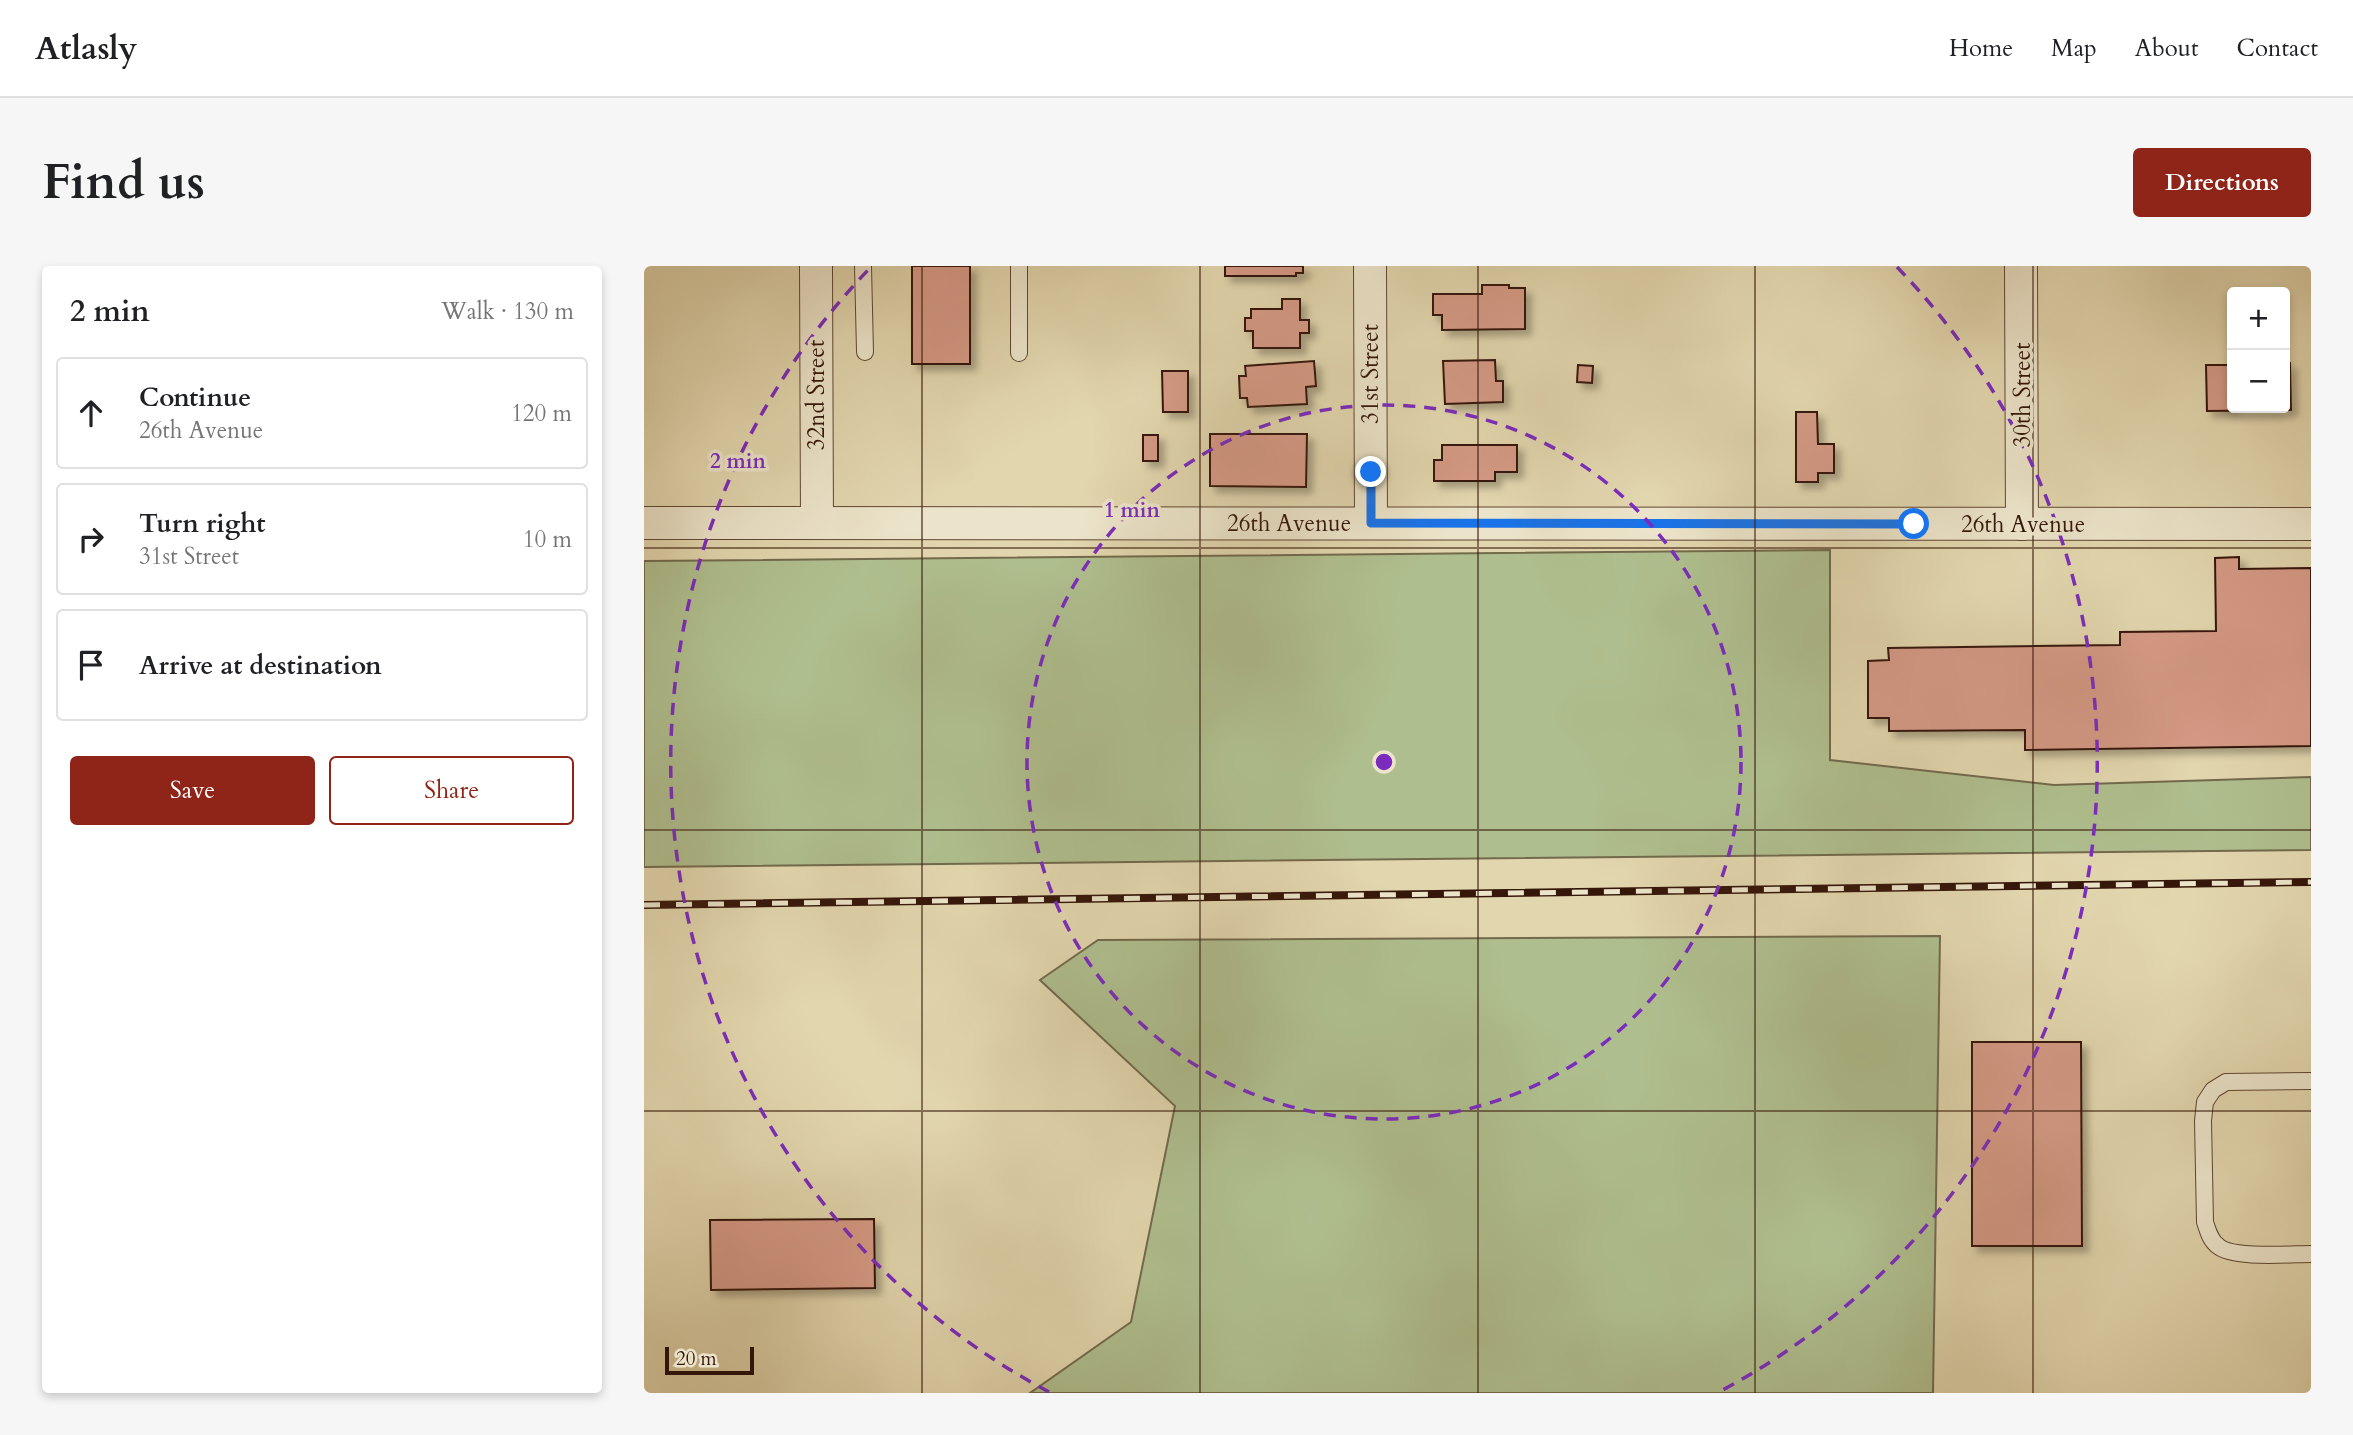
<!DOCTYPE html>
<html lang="en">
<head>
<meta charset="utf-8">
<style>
  body { margin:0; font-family:Cardo,serif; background:#f6f6f6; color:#202124 }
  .controls { position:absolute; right:21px; top:21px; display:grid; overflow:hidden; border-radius:7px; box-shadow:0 4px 10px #0003 }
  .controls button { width:63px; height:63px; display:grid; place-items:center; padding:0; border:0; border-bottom:2px solid #e0e0e0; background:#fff; color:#202124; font:35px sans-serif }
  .scale { position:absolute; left:21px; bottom:18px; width:89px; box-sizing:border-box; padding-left:7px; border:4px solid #35170a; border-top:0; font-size:19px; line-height:24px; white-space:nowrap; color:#35170a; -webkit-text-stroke:5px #ece4ca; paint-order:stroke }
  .stop { position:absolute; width:21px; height:21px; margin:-16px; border:5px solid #1a73e8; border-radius:50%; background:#fff }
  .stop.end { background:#1a73e8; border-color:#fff; box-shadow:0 2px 7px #0008 }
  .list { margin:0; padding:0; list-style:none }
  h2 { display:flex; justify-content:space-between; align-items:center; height:91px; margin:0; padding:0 28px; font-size:30px }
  h2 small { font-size:23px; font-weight:400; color:#757577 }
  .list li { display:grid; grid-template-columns:46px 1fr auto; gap:21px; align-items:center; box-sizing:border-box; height:112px; margin:0 14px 14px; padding:0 14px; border:2px solid #e0e0e0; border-radius:7px }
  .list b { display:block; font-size:26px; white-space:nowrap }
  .list p { margin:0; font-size:23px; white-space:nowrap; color:#757577 }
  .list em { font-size:23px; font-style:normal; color:#757577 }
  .actions { display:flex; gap:14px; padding:21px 28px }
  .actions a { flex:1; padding:16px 0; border:2px solid #8f2418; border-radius:7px; text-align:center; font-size:24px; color:#8f2418 }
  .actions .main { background:#8f2418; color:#fff }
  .icon { flex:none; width:38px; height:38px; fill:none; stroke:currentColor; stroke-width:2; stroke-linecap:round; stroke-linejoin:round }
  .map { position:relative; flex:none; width:1667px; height:1127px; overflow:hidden; border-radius:7px }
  header { display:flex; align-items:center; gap:42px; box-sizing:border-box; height:98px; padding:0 35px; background:#fff; border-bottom:2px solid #e0e0e0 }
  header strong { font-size:33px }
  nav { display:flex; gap:38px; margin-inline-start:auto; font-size:24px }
  .intro { display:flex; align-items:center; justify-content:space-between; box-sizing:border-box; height:168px; padding:0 42px }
  h1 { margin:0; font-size:49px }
  .button { padding:18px 32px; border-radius:7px; background:#8f2418; color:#fff; font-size:24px; font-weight:700 }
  main { display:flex; gap:42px; padding:0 42px }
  aside { flex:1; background:#fff; border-radius:7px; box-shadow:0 4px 10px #0003 }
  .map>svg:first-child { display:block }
</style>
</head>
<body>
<header>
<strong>Atlasly</strong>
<nav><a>Home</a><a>Map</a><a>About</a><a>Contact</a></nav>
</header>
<div class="intro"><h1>Find us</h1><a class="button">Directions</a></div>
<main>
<aside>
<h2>2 min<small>Walk · 130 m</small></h2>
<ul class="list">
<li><svg class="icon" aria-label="ahead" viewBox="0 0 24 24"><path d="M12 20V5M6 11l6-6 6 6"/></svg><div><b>Continue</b><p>26th Avenue</p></div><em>120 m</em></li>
<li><svg class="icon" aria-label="right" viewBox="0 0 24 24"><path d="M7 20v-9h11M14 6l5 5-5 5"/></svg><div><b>Turn right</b><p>31st Street</p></div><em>10 m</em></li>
<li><svg class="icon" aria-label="arrive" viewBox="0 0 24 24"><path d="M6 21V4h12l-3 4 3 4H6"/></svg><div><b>Arrive at destination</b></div></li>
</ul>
<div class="actions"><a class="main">Save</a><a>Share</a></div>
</aside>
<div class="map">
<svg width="1667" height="1127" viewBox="0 0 1667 1127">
  <defs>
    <filter id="shadow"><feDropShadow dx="6" dy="6" stdDeviation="3.5" flood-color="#0004"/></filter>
  </defs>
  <rect width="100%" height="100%" fill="#e2d6ae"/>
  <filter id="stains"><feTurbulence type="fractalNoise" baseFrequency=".00286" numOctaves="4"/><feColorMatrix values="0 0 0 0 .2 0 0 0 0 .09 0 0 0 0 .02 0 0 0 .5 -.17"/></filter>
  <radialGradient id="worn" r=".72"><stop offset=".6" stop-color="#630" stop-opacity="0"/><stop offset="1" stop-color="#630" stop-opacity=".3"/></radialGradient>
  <g fill="#afbe8e" stroke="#726a4c" stroke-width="2">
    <path d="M1186,284V494L1410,519L1667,511V584L0,601V295Z"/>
    <path d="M1296,670L1289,1127H386L487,1056L531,840L396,714L454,674Z"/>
  </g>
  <g fill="#d59a86" stroke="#35170a" stroke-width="2" filter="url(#shadow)">
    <rect x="268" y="0" width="58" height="98"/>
    <path d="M581,0H659V7H652V10H581Z"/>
    <path d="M838,19H865V22H881V63L798,64V49H789V28H838Z"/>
    <path d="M638,33H656V54H665V67H656V82H609V65H601V52H607V43H638Z"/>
    <path d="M851,94L852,115H859V136L801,138L799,95Z"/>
    <path d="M670,95L672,120L662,121L663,138L604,141L603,132H596L595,110H602L601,100Z"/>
    <path d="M1641,97H1646L1647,144L1563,145L1562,99H1588V142H1641Z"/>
    <path d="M934,99L949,100L948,117L933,116Z"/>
    <path d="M518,105H544V146H519Z"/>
    <path d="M1152,146H1173L1174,178H1190V207H1174V216H1152Z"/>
    <path d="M566,168H663L662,221L566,220Z"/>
    <rect x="499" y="169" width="15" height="26"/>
    <path d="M798,179H873V206H851V215H790V194H798Z"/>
    <path d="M1595,291V303L1667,302V480L1381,484V464L1245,465V452H1224V395L1245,394L1244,382L1476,379V366L1572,365L1571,292Z"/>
    <path d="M1328,776H1437L1438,980H1328Z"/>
    <path d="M230,953L231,1022L67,1024L66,954Z"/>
  </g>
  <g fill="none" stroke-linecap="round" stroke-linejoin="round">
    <g stroke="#604733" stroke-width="18">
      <g id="service">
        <path d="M219,0L221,86"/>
        <path d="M375,87V0"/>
        <path d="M1667,815L1582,816L1569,824L1561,836L1559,855L1561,956C1564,965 1566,974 1574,980C1588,993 1646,988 1667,988"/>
      </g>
    </g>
    <g stroke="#604733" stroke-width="34">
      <g id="minor">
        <path d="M172,0L173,257"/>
        <path d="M726,0L727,257"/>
        <path d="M1377,0L1378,258"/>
        <path d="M0,257L1667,258"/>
      </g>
    </g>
    <use href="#service" stroke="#ece4ca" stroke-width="16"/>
    <use href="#minor" stroke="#ece4ca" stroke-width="32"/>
    <g stroke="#35170a" stroke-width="8">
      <path id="rail" d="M0,639L1667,616"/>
    </g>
    <use href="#rail" stroke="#ece4ca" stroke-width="5" stroke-dasharray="16" stroke-linecap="butt"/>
  </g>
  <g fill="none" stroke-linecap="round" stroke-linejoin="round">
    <path stroke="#1a73e8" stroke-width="9" d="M727,206V257L1270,258"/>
  </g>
  <path fill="none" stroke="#35170a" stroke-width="2" stroke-opacity="0.55" d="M278,0V1127M556,0V1127M834,0V1127M1111,0V1127M1389,0V1127M0,282H1667M0,564H1667M0,845H1667"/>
  <g fill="none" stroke="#7b2cbf" stroke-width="3.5" stroke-dasharray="12 9">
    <circle cx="740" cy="496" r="357"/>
    <path d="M405 1126A713 713 0 0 1 227 1M1253 1A713 713 0 0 1 1075 1126"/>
  </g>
  <g text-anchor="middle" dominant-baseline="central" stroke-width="7" stroke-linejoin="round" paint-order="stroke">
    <g font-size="23" fill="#35170a" stroke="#ece4ca">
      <text transform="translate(726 108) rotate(-90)">31st Street</text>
      <text transform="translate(172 129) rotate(-90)">32nd Street</text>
      <text transform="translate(1378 129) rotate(-90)">30th Street</text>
      <text x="645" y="257">26th Avenue</text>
      <text x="1379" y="258">26th Avenue</text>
    </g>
  </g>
  <circle cx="740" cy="496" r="10" fill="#7b2cbf" stroke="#ece4ca" stroke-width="3.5"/>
  <g font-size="21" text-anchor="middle" font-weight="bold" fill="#7b2cbf" stroke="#ece4ca" stroke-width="7" stroke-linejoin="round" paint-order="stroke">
    <text x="94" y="202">2 min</text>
    <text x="488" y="251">1 min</text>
  </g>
  <rect width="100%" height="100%" filter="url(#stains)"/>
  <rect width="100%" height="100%" fill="url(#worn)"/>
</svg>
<div class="controls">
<button>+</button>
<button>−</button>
</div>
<div class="scale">20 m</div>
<div class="stop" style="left:1270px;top:258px"></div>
<div class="stop end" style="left:727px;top:206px"></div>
</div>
</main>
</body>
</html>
